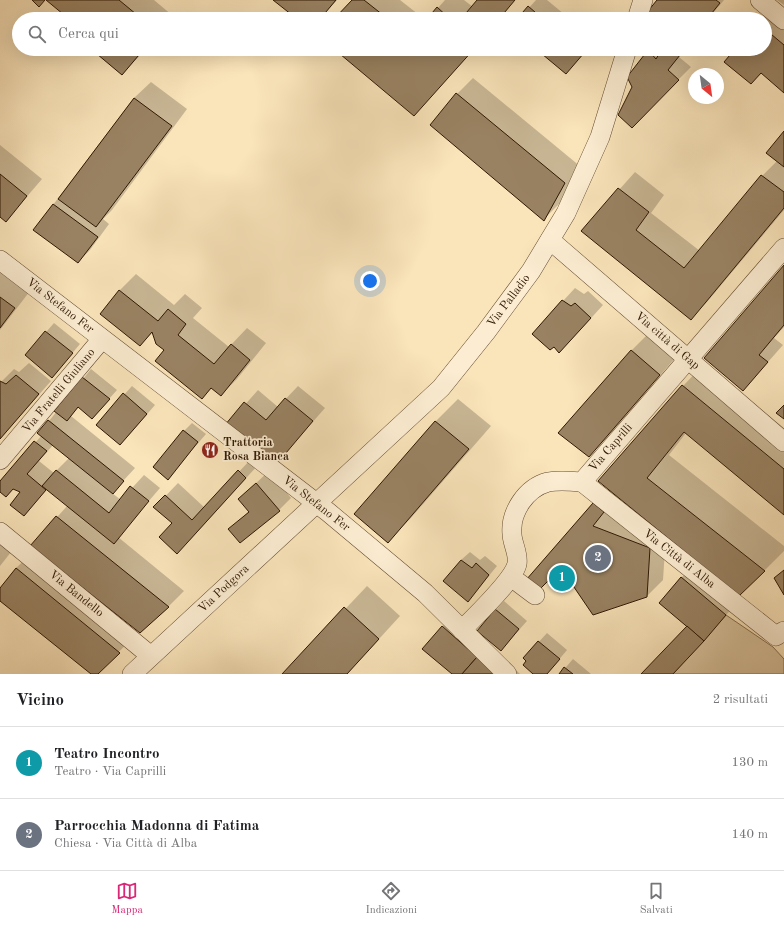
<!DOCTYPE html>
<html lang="it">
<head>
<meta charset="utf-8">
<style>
  body { margin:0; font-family:"Old Standard TT",serif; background:#f2f2f2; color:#202124 }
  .compass { position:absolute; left:688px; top:68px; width:36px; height:36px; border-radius:50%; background:#fff; box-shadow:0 4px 16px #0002; rotate:151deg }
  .you { position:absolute; left:370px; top:281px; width:14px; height:14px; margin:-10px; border:3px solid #fff; border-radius:50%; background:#1a73e8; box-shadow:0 0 0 6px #1a73e833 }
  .badge { display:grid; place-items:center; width:26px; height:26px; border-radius:50%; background:#db2777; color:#fff; font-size:13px; font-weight:700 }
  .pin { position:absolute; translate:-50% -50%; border:2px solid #fff; box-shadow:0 1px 4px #0006 }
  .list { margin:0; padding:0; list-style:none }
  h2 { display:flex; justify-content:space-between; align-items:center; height:52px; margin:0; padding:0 16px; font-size:17px }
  h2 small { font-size:13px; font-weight:400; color:#757577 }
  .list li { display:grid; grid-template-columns:26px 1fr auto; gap:12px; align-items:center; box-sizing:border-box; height:72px; padding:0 16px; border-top:1px solid #e0e0e0 }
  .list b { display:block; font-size:15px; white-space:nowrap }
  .list p { margin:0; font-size:13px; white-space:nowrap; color:#757577 }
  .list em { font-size:13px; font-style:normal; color:#757577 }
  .icon { flex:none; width:22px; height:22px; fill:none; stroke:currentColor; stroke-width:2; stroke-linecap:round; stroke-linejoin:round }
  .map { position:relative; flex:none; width:784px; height:674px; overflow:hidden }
  .search { position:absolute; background:#fff; box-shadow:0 4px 16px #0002; left:12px; right:12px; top:12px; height:44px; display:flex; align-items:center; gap:10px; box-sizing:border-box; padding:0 14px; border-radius:22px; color:#757577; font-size:15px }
  .sheet { height:196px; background:#fff }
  nav { display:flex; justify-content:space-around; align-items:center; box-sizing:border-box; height:56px; border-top:1px solid #e0e0e0; background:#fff; font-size:11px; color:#757577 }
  nav a { display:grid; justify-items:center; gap:2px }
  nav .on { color:#db2777 }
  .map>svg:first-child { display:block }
</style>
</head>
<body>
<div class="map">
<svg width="784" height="674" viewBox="0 0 784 674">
  <rect width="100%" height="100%" fill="#fae4ba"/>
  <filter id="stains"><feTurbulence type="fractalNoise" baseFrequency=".005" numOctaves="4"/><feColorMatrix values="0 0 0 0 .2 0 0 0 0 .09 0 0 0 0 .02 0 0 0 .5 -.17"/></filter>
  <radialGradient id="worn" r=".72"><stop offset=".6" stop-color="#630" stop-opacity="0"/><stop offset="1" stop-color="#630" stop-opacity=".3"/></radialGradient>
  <path fill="#d7c19b" stroke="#836c4f" d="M726,615L773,647L784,659V674H673Z"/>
  <g fill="#0003" fill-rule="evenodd">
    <path d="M47,0H154L173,16L171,19H70Z"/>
    <path d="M275,0H337L320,19H298Z"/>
    <path d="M353,0H400L423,18L430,17L445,0H464L473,7L478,0H515L500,19H335Z"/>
    <path d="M536,0H547L570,19H519Z"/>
    <path d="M658,0H724L708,19H659Z"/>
    <path d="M777,0H784V5Z"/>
    <path d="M774,7L784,15V91L762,73L751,83L736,49H765V19H763Z"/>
    <path d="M92,49H146L122,74Z"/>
    <path d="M336,49H474L414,115Z"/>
    <path d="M538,49H588L566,73Z"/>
    <path d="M650,49H686L679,57L691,67L632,126L633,86L628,77Z"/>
    <path d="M473,78L581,167L560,203L544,219L457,94Z"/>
    <path d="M151,82L187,109L112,210L103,219L109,224L90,250L78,262L34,230L134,98Z"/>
    <path d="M784,133V210L707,302L691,318L583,230L635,172L664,195L651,213L700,251L762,176L777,161Z"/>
    <path d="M0,145L42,179L6,221L0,216Z"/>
    <path d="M784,266V327L774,338L783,345L743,390Z"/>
    <path d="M0,269L30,291L0,330Z"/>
    <path d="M136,274L174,305L185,294L202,308L193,318L229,347L247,328L266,343L237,379L221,395L212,388L202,398L153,332L140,345L101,314L120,290Z"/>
    <path d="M575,288L584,294L588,291L603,305L572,339L563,301Z"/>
    <path d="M54,323L80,344L52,377L26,355Z"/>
    <path d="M647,335L675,358L605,440L589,456L631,351Z"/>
    <path d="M29,363L51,381L0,439V383L14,369L19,372Z"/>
    <path d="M705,363L784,428V514L686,433L669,455L784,546V551L764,571L666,535L663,580L647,596L561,566L594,504L608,489L683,386ZM619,497L656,528L608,509Z"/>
    <path d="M91,369L117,390L100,409L79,407L71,416L135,468L112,493L121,500L144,475L160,488L118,537L184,591L168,607L32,545L68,505L47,489L24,515L21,492L14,488L0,491V483L42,435L49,421ZM53,445L69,458L54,473L39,461Z"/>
    <path d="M132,386L155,405L128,436L97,425Z"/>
    <path d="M298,386L325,408L275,465L227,425L258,390L278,407Z"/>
    <path d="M458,399L491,426L410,519L388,541L356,514L436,421Z"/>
    <path d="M192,423L206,434L168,478L184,431Z"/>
    <path d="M251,459L258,465L190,540L155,507L178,483L205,508Z"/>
    <path d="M269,471L291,498L279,510L230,529L249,511L239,499Z"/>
    <path d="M0,535L15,547L0,566Z"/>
    <path d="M33,552L135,636L96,674H93L0,600V589L16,568Z"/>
    <path d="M470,552L480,560L485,556L497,566L468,601L461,560Z"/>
    <path d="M694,565L738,602L672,674H642L688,626L681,578Z"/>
    <path d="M367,586L400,616L347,674H284Z"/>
    <path d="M504,601L527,621L501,650L496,610Z"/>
    <path d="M451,618L490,645L520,674H453L442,627Z"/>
    <path d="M547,633L567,650L547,674H535L524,658Z"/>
    <path d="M573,659L591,674H560Z"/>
  </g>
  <g fill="#998262" stroke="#2f1803">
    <path d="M32,0H45L39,7Z"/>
    <path d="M46,0H119L142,19H69Z"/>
    <path d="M273,0H336L320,19H297Z"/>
    <path d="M352,0H364L388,19H334Z"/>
    <path d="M477,0H515L499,19H461Z"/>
    <path d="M657,0H716L720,3L707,19H657L648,11Z"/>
    <path d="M528,6L543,19H517Z"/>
    <path d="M437,7L450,19H427Z"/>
    <path d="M765,29L784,45V93L761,73L751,84L724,62L735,49H765Z"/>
    <path d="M91,49H144L122,75Z"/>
    <path d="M334,49H474L414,116Z"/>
    <path d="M536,49H579L584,53L566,74Z"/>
    <path d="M662,49H672L680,55L668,70L679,80L632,128L618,115L632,87L627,77L648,50L656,59Z"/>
    <path d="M456,93L565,183L544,221L430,125Z"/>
    <path d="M134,98L172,126L96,227L58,199Z"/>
    <path d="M784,131V167L766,153Z"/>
    <path d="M0,174L27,196L6,222L0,217Z"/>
    <path d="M761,175L784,192V208L691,320L581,231L618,188L649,212L636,230L684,268Z"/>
    <path d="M53,204L98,237L78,263L33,230Z"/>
    <path d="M784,265V325L759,355L768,362L743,391L704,358Z"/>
    <path d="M119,290L158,321L168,309L186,324L178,335L214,364L231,344L250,360L221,396L211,388L202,399L155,361L164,350L156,344L152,332L140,346L100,314Z"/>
    <path d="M0,297L15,308L0,328Z"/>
    <path d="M562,300L571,306L575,303L591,318L559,353L554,347L550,350L532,334Z"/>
    <path d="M45,331L73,353L52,378L25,355Z"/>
    <path d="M631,350L660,375L589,457L558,433Z"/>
    <path d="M16,375L39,394L0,439V381L6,384Z"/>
    <path d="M82,377L110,399L92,419L78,407L67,421L54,411Z"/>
    <path d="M682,385L784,469V515L684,432L647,478L765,571L739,596L598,481Z"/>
    <path d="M123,393L147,414L120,445L96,425Z"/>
    <path d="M285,398L313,421L275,466L225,425L244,402L266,420Z"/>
    <path d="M784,405V419L776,413Z"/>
    <path d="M48,420L124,481L113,494L37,433Z"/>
    <path d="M435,421L469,449L388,543L354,514Z"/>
    <path d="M183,430L198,442L168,480L153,467Z"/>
    <path d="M34,441L47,451L27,474L46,490L24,516L10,505L20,492L13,489L6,497L0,492V481Z"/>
    <path d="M56,470L109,513L130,486L149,501L114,544L42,486Z"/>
    <path d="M238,470L246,478L177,554L159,537L172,523L153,507L165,495L192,520Z"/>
    <path d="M256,483L280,511L240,543L228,529L249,512L238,499Z"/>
    <path d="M593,503L604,512L593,526L650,548L647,597L593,615L561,568L539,590L526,580Z"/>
    <path d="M56,516L169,607L140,633L30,546Z"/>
    <path d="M461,560L472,568L476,563L489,575L468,602L443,581Z"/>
    <path d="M16,568L120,653L98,674H91L0,601V588Z"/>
    <path d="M784,570V595L774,578Z"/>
    <path d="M681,577L726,615L704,641L659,603Z"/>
    <path d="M344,607L379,639L347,674H282Z"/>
    <path d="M495,609L519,629L501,651L477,631Z"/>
    <path d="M442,626L477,657L462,674H452L422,649Z"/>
    <path d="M687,626L704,641L673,674H641Z"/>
    <path d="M538,641L560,659L547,674H533L523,665L526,661L523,658Z"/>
    <path d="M477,657L495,674H462Z"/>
    <path d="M564,667L573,674H559Z"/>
  </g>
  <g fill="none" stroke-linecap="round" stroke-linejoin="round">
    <g stroke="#624b31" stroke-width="20">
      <g id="minor">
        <path d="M760,0L784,20"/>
        <path d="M637,19L643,0"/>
        <path d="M550,240L784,442"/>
        <path d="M0,260L328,512L425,593L507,674"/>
        <path d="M0,460L102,339"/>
        <path d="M582,482L776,636L784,631"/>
        <path d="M0,532L151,656"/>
        <path d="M511,577L535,595"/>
        <path d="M462,630C475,616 513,581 517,564C519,554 512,543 512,534C510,512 526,488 548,482C559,480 570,481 582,482L784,248"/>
        <path d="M132,674L441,388L486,332L531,271L566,213L600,137L627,49"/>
      </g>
    </g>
    <use href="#minor" stroke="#fcedd2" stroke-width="19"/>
  </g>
  <defs>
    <g id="restaurant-disc" transform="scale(0.9)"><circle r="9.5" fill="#8f2418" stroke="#fcedd2"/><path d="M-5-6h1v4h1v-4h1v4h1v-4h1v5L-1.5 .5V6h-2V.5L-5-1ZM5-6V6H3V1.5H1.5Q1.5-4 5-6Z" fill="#fff"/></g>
  </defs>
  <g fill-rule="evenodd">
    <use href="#restaurant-disc" x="210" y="450"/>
  </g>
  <g text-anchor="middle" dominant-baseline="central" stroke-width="3.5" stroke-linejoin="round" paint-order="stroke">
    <g font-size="12" fill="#2f1803" stroke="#fcedd2">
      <text transform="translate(509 301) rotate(-53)">Via Palladio</text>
      <text transform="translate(60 306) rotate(38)">Via Stefano Fer</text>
      <text transform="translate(667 341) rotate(41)">Via città di Gap</text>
      <text transform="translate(59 391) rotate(-50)">Via Fratelli Giuliano</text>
      <text transform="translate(611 448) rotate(-49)">Via Caprilli</text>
      <text transform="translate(316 504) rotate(38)">Via Stefano Fer</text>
      <text transform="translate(679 559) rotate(38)">Via Città di Alba</text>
      <text transform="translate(224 589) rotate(-43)">Via Podgora</text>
      <text transform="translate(76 594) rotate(39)">Via Bandello</text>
    </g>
    <g font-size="12" font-weight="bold" fill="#2f1803" stroke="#fcedd2" text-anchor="start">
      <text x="223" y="443">Trattoria<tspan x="223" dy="14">Rosa Bianca</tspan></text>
    </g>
  </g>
  <rect width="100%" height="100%" filter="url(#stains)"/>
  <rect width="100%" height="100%" fill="url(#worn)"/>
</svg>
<svg class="compass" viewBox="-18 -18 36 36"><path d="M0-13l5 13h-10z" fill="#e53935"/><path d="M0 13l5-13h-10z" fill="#757577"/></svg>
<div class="you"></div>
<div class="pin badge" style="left:562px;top:578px;background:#0f9aa8">1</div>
<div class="pin badge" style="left:598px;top:558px;background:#6b7280">2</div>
<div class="search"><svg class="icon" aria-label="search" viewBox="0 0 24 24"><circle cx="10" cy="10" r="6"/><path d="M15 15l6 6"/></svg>Cerca qui</div>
</div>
<section class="sheet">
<h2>Vicino<small>2 risultati</small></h2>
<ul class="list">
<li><span class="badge" style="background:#0f9aa8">1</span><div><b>Teatro Incontro</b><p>Teatro · Via Caprilli</p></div><em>130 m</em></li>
<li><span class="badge" style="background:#6b7280">2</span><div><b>Parrocchia Madonna di Fatima</b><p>Chiesa · Via Città di Alba</p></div><em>140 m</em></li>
</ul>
</section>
<nav>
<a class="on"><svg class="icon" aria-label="map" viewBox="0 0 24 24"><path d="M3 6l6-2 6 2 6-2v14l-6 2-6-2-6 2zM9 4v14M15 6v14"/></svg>Mappa</a>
<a><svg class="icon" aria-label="directions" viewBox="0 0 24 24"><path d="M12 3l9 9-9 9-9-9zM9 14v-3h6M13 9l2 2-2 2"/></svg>Indicazioni</a>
<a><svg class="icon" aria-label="saved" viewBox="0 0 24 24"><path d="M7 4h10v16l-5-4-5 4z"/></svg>Salvati</a>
</nav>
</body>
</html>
